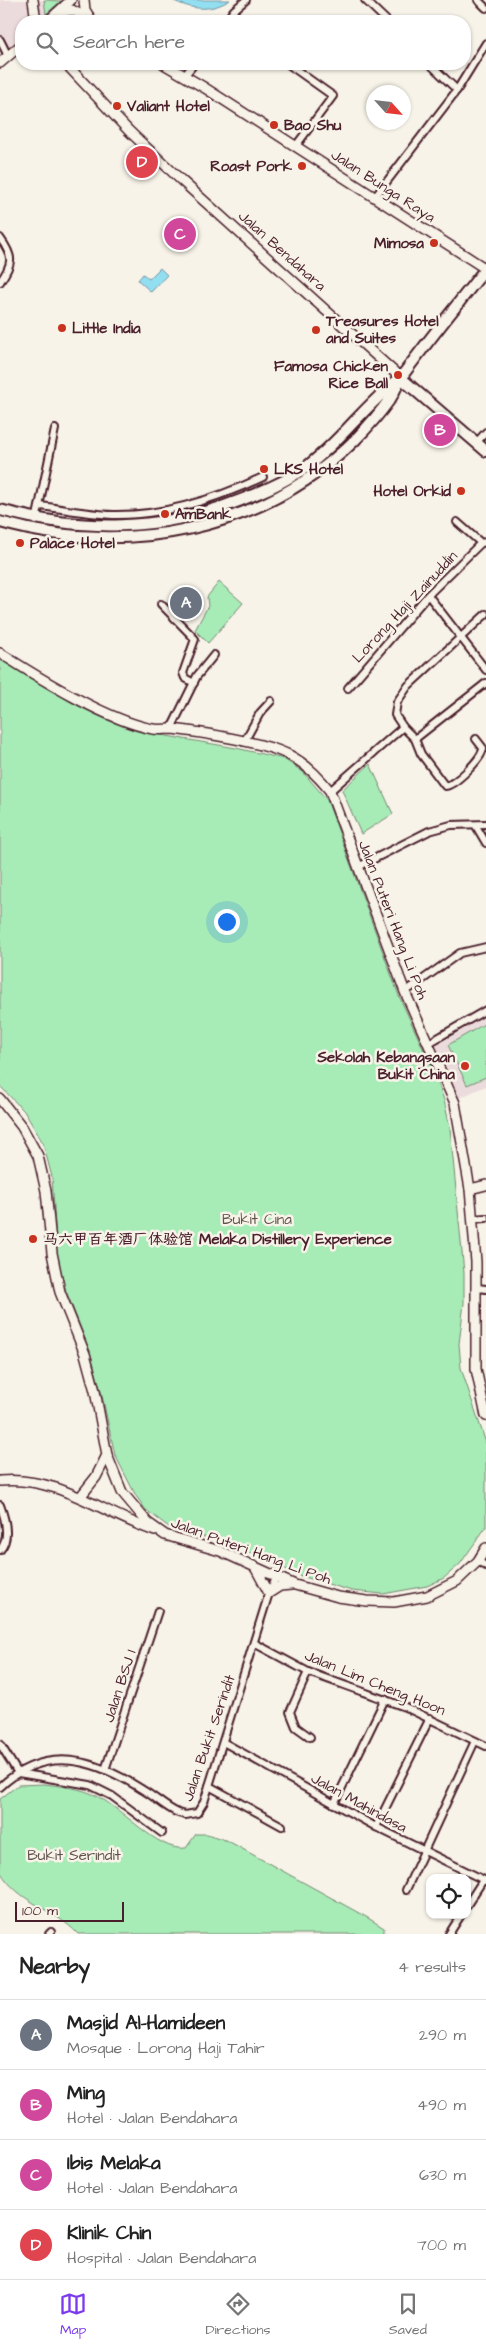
<!DOCTYPE html>
<html lang="en">
<head>
<meta charset="utf-8">
<style>
  body { margin:0; font-family:"Architects Daughter","LXGW WenKai TC",sans-serif; background:#f6f6f6; color:#222 }
  .controls { position:absolute; right:15px; bottom:15px; display:grid; overflow:hidden; border-radius:10px; box-shadow:0 1px 4px #0004 }
  .controls button { width:45px; height:45px; display:grid; place-items:center; padding:0; border:0; border-bottom:1px solid #e0e0e0; background:#fff; color:#222; font:25px sans-serif }
  .compass { position:absolute; left:366px; top:85px; width:45px; height:45px; border-radius:50%; background:#fff; box-shadow:0 1px 4px #0004; rotate:117deg }
  .scale { position:absolute; left:15px; bottom:12px; width:109px; box-sizing:border-box; padding-left:5px; border:2px solid #4a1f2b; border-top:0; font-size:14px; line-height:18px; white-space:nowrap; color:#4a1f2b; -webkit-text-stroke:4px #f7f3e8; paint-order:stroke }
  .you { position:absolute; left:226px; top:921px; width:18px; height:18px; margin:-12px; border:4px solid #fff; border-radius:50%; background:#1a73e8; box-shadow:0 0 0 8px #1a73e833 }
  .badge { display:grid; place-items:center; width:32px; height:32px; border-radius:50%; background:#7c3aed; color:#fff; font-size:16px; font-weight:700 }
  .pin { position:absolute; translate:-50% -50%; border:2px solid #fff; box-shadow:0 1px 5px #0006 }
  .list { margin:0; padding:0; list-style:none }
  h2 { display:flex; justify-content:space-between; align-items:center; height:65px; margin:0; padding:0 20px; font-size:21px }
  h2 small { font-size:16px; font-weight:400; color:#767676 }
  .list li { display:grid; grid-template-columns:32px 1fr auto; gap:15px; align-items:center; box-sizing:border-box; height:70px; padding:0 20px; border-top:1px solid #e0e0e0 }
  .list b { display:block; font-size:19px; white-space:nowrap }
  .list p { margin:0; font-size:16px; white-space:nowrap; color:#767676 }
  .list em { font-size:16px; font-style:normal; color:#767676 }
  .icon { flex:none; width:28px; height:28px; fill:none; stroke:currentColor; stroke-width:2; stroke-linecap:round; stroke-linejoin:round }
  .map { position:relative; flex:none; width:486px; height:1934px; overflow:hidden }
  .search { position:absolute; background:#fff; box-shadow:0 1px 4px #0004; left:15px; right:15px; top:15px; height:55px; display:flex; align-items:center; gap:12px; box-sizing:border-box; padding:0 18px; border-radius:20px; color:#767676; font-size:19px }
  .sheet { height:345px; background:#fff }
  nav { display:flex; justify-content:space-around; align-items:center; box-sizing:border-box; height:70px; border-top:1px solid #e0e0e0; background:#fff; font-size:14px; color:#767676 }
  nav a { display:grid; justify-items:center; gap:2px }
  nav .on { color:#7c3aed }
  .map>svg:first-child { display:block }
</style>
</head>
<body>
<div class="map">
<svg width="486" height="1934" viewBox="0 0 486 1934">
  <rect width="100%" height="100%" fill="#f7f3e8"/>
  <filter id="ink" filterUnits="userSpaceOnUse"><feTurbulence type="fractalNoise" baseFrequency=".02" numOctaves="2"/><feDisplacementMap in="SourceGraphic" scale="10" xChannelSelector="R" yChannelSelector="G"/><feConvolveMatrix kernelMatrix="1 2 1 2 8 2 1 2 1" color-interpolation-filters="sRGB"/></filter>
  <g filter="url(#ink)">
    <g fill="#ecdbdc">
      <path d="M0,0H62L42,21H21V39L0,57Z"/>
      <path d="M486,1016V1086L459,1098L435,1046Z"/>
    </g>
    <g fill="#a7ecb7" stroke="#788671">
      <path d="M44,0L61,1L46,14Z"/>
      <path d="M219,582L243,603L208,643L195,630L208,606L207,597Z"/>
      <path d="M0,659L76,704L114,721L161,735L236,748L284,759L303,772L327,800L399,996L434,1072L444,1100L450,1128L464,1273V1303L459,1344L461,1368L486,1443V1527L460,1564L444,1578L427,1586L383,1594L352,1591L301,1576L233,1545L169,1527L146,1510L136,1496L115,1455L101,1391L90,1351L66,1291L57,1256L52,1177L43,1143L24,1111L0,1086Z"/>
      <path d="M370,764L393,814L361,834L342,790Z"/>
      <path d="M486,1023V1077L467,1085L448,1045Z"/>
      <path d="M44,1784C59,1786 75,1787 90,1793C119,1803 157,1853 186,1848L196,1834H207L228,1841L368,1918L384,1928V1934H78C55,1909 18,1903 0,1871V1799L18,1785Z"/>
    </g>
    <g fill="#92dff1" stroke="#7592a2">
      <path d="M172,0H230C211,12 192,10 172,0Z"/>
      <path d="M160,268L167,275L151,292L138,280L143,274L149,279Z"/>
    </g>
    <g fill="none" stroke-linecap="round" stroke-linejoin="round">
      <g stroke="#4a1f2b" stroke-width="10">
        <g id="street">
          <path d="M365,0L387,21"/>
          <path d="M478,0L486,8"/>
          <path d="M226,21L234,10L246,0"/>
          <path d="M0,40L8,56"/>
          <path d="M288,64L333,96L295,147"/>
          <path d="M430,64L457,90"/>
          <path d="M185,75L194,64"/>
          <path d="M375,197L457,90L486,43"/>
          <path d="M0,238C14,257 13,263 0,282"/>
          <path d="M476,443L486,432"/>
          <path d="M40,506C64,509 89,514 113,515C165,516 216,499 263,477"/>
          <path d="M36,521L55,429"/>
          <path d="M457,522L481,543L486,542"/>
          <path d="M428,595L486,670"/>
          <path d="M161,604L195,639L183,673L185,678L194,683"/>
          <path d="M348,688L428,595L481,543"/>
          <path d="M171,729L197,676L214,655"/>
          <path d="M415,739L486,683"/>
          <path d="M476,739L483,748C483,758 454,786 445,786L421,754L415,739L403,727L395,715L397,702L408,686L486,614"/>
          <path d="M244,742L260,713L271,701"/>
          <path d="M330,791L403,727"/>
          <path d="M476,826L486,843"/>
          <path d="M358,867L429,831L451,825L486,824"/>
          <path d="M405,992L460,953L486,947"/>
          <path d="M429,1043L486,1010"/>
          <path d="M472,1219L486,1218"/>
          <path d="M477,1288L486,1289"/>
          <path d="M0,1505C5,1518 11,1538 0,1550"/>
          <path d="M478,1561L486,1566"/>
          <path d="M254,1643L308,1672L405,1707L486,1746"/>
          <path d="M308,1672L290,1712L296,1727L310,1737"/>
          <path d="M223,1742L376,1827L486,1881"/>
          <path d="M0,1744L18,1773L90,1785L112,1796L162,1833"/>
          <path d="M105,1770L158,1611"/>
          <path d="M209,1786L282,1826"/>
          <path d="M0,1787C46,1744 95,1759 143,1790C155,1797 165,1807 178,1813L185,1815L197,1813L204,1802L269,1593L276,1577"/>
          <path d="M334,1804L385,1699"/>
          <path d="M376,1827L430,1718"/>
          <path d="M406,1890L475,1741"/>
          <path d="M467,1905L483,1880"/>
          <path d="M49,1934L51,1932"/>
          <path d="M449,1934L461,1915"/>
        </g>
      </g>
      <g stroke="#4a1f2b" stroke-width="12">
        <g id="secondary">
          <path d="M33,0L36,21"/>
          <path d="M84,0L85,10L90,18"/>
          <path d="M57,13L72,10L93,21"/>
          <path d="M48,21L71,0"/>
          <path d="M0,63L21,45"/>
          <path d="M66,64L129,131L182,181L401,378"/>
          <path d="M164,64L205,88L486,269"/>
          <path d="M0,653C39,678 108,721 153,729C159,730 165,729 172,729C199,732 263,742 287,754C304,762 318,776 330,791L405,992L455,1103L470,1189L476,1262V1369L486,1416"/>
          <path d="M0,1099L22,1127L38,1156L46,1191L52,1253L60,1292L85,1354L95,1391L107,1455L122,1492L148,1523L165,1535L220,1551L295,1585L338,1597L367,1601L394,1602L427,1596L457,1581L478,1561L486,1548"/>
          <path d="M470,1189L486,1185"/>
          <path d="M0,1481C57,1475 104,1514 155,1531"/>
          <path d="M81,1496L96,1477L107,1455"/>
          <path d="M256,1569L269,1593L280,1586L291,1585"/>
        </g>
      </g>
      <g stroke="#4a1f2b" stroke-width="14">
        <g id="primary">
          <path d="M401,378L486,451"/>
          <path d="M0,510C82,532 161,532 241,500C263,491 285,482 305,468C340,442 364,406 398,380"/>
          <path d="M0,522C125,557 262,532 355,440C367,428 380,413 390,399C395,392 397,383 402,376C429,339 458,304 486,268"/>
        </g>
      </g>
      <use href="#street" stroke="#f7f3e8" stroke-width="6"/>
      <use href="#secondary" stroke="#f7f3e8" stroke-width="9"/>
      <use href="#primary" stroke="#f7f3e8" stroke-width="10"/>
    </g>
  </g>
  <g fill="#c8321e" stroke="#f7f3e8" stroke-width="2">
    <circle cx="117" cy="106" r="5"/>
    <circle cx="274" cy="125" r="5"/>
    <circle cx="302" cy="166" r="5"/>
    <circle cx="434" cy="243" r="5"/>
    <circle cx="62" cy="328" r="5"/>
    <circle cx="316" cy="330" r="5"/>
    <circle cx="398" cy="375" r="5"/>
    <circle cx="264" cy="469" r="5"/>
    <circle cx="461" cy="491" r="5"/>
    <circle cx="165" cy="514" r="5"/>
    <circle cx="20" cy="543" r="5"/>
    <circle cx="465" cy="1066" r="5"/>
    <circle cx="33" cy="1239" r="5"/>
  </g>
  <g text-anchor="middle" dominant-baseline="central" stroke-width="5" stroke-linejoin="round" paint-order="stroke">
    <g font-size="15" font-weight="bold" fill="#4a1f2b" stroke="#f7f3e8" text-anchor="start">
      <text x="127" y="106">Valiant Hotel</text>
      <text x="284" y="125">Bao Shu</text>
      <text x="292" y="166" text-anchor="end">Roast Pork</text>
      <text x="424" y="243" text-anchor="end">Mimosa</text>
      <text x="326" y="321">Treasures Hotel<tspan x="326" dy="17">and Suites</tspan></text>
      <text x="72" y="328">Little India</text>
      <text x="388" y="366" text-anchor="end">Famosa Chicken<tspan x="388" dy="17">Rice Ball</tspan></text>
      <text x="274" y="469">LKS Hotel</text>
      <text x="451" y="491" text-anchor="end">Hotel Orkid</text>
      <text x="175" y="514">AmBank</text>
      <text x="30" y="543">Palace Hotel</text>
      <text x="455" y="1057" text-anchor="end">Sekolah Kebangsaan<tspan x="455" dy="17">Bukit China</tspan></text>
      <text x="43" y="1239">马六甲百年酒厂体验馆 Melaka Distillery Experience</text>
    </g>
    <g font-size="15" fill="#4a1f2b" stroke="#f7f3e8">
      <text transform="translate(383 186) rotate(33)">Jalan Bunga Raya</text>
      <text transform="translate(282 251) rotate(42)">Jalan Bendahara</text>
      <text transform="translate(405 607) rotate(-47)">Lorong Haji Zainuddin</text>
      <text transform="translate(393 920) rotate(69)">Jalan Puteri Hang Li Poh</text>
      <text transform="translate(251 1551) rotate(20)">Jalan Puteri Hang Li Poh</text>
      <text transform="translate(375 1683) rotate(22)">Jalan Lim Cheng Hoon</text>
      <text transform="translate(120 1686) rotate(-72)">Jalan BSJ 1</text>
      <text transform="translate(209 1738) rotate(-71)">Jalan Bukit Serindit</text>
      <text transform="translate(359 1803) rotate(29)">Jalan Mahindasa</text>
    </g>
    <g font-size="15" fill="#61524e" stroke="#f7f3e8">
      <text x="257" y="1219">Bukit Cina</text>
      <text x="74" y="1855">Bukit Serindit</text>
    </g>
  </g>
</svg>
<div class="controls">
<button><svg class="icon" aria-label="locate" viewBox="0 0 24 24"><circle cx="12" cy="12" r="6"/><path d="M12 2v4M12 18v4M2 12h4M18 12h4"/></svg></button>
</div>
<svg class="compass" viewBox="-18 -18 36 36"><path d="M0-13l5 13h-10z" fill="#e53935"/><path d="M0 13l5-13h-10z" fill="#767676"/></svg>
<div class="scale">100 m</div>
<div class="you"></div>
<div class="pin badge" style="left:186px;top:603px;background:#6b7280">A</div>
<div class="pin badge" style="left:440px;top:430px;background:#d1479c">B</div>
<div class="pin badge" style="left:180px;top:234px;background:#d1479c">C</div>
<div class="pin badge" style="left:142px;top:162px;background:#e0444e">D</div>
<div class="search"><svg class="icon" aria-label="search" viewBox="0 0 24 24"><circle cx="10" cy="10" r="6"/><path d="M15 15l6 6"/></svg>Search here</div>
</div>
<section class="sheet">
<h2>Nearby<small>4 results</small></h2>
<ul class="list">
<li><span class="badge" style="background:#6b7280">A</span><div><b>Masjid Al-Hamideen</b><p>Mosque · Lorong Haji Tahir</p></div><em>290 m</em></li>
<li><span class="badge" style="background:#d1479c">B</span><div><b>Ming</b><p>Hotel · Jalan Bendahara</p></div><em>490 m</em></li>
<li><span class="badge" style="background:#d1479c">C</span><div><b>Ibis Melaka</b><p>Hotel · Jalan Bendahara</p></div><em>630 m</em></li>
<li><span class="badge" style="background:#e0444e">D</span><div><b>Klinik Chin</b><p>Hospital · Jalan Bendahara</p></div><em>700 m</em></li>
</ul>
</section>
<nav>
<a class="on"><svg class="icon" aria-label="map" viewBox="0 0 24 24"><path d="M3 6l6-2 6 2 6-2v14l-6 2-6-2-6 2zM9 4v14M15 6v14"/></svg>Map</a>
<a><svg class="icon" aria-label="directions" viewBox="0 0 24 24"><path d="M12 3l9 9-9 9-9-9zM9 14v-3h6M13 9l2 2-2 2"/></svg>Directions</a>
<a><svg class="icon" aria-label="saved" viewBox="0 0 24 24"><path d="M7 4h10v16l-5-4-5 4z"/></svg>Saved</a>
</nav>
</body>
</html>
